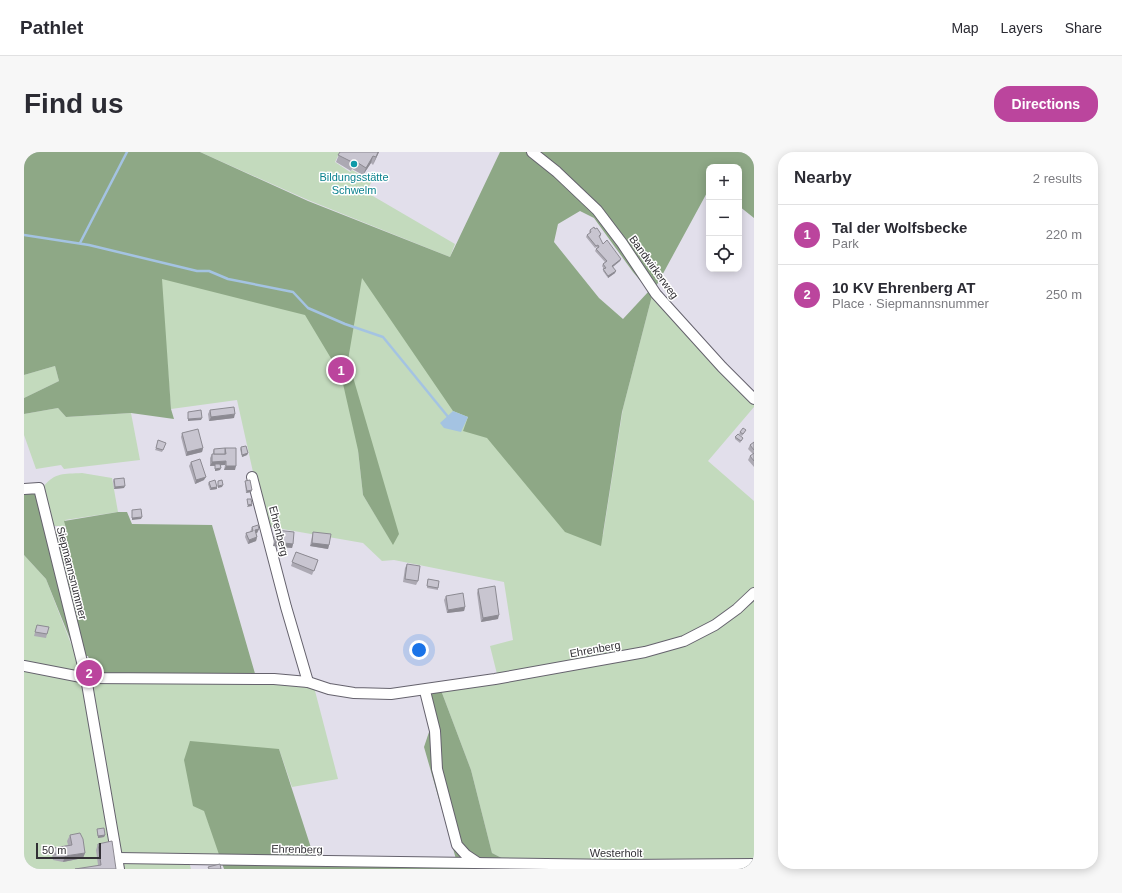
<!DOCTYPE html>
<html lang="en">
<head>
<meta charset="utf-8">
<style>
  body { margin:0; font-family:Arial,sans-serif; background:#f7f7f7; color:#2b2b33 }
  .controls { position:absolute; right:12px; top:12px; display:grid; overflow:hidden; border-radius:8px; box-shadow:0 2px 10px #0003 }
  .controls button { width:36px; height:36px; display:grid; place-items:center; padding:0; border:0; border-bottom:1px solid #e1e1e2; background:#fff; color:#2b2b33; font:20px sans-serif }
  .scale { position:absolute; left:12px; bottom:10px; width:65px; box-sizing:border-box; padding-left:4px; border:2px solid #323035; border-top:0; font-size:11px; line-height:14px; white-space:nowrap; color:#323035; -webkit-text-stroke:3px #fff; paint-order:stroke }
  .you { position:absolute; left:395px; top:498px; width:14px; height:14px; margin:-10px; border:3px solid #fff; border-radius:50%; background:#1a73e8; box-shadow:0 0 0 6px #1a73e833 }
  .badge { display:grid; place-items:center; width:26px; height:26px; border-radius:50%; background:#bb459d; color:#fff; font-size:13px; font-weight:700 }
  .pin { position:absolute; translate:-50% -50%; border:2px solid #fff; box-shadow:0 1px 4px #0006 }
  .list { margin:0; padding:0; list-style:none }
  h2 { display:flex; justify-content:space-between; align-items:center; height:52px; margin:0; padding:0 16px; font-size:17px }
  h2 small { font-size:13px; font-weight:400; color:#7c7c81 }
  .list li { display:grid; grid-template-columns:26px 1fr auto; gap:12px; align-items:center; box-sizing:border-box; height:60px; padding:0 16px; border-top:1px solid #e1e1e2 }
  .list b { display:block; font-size:15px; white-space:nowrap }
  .list p { margin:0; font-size:13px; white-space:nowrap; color:#7c7c81 }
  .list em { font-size:13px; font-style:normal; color:#7c7c81 }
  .icon { flex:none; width:22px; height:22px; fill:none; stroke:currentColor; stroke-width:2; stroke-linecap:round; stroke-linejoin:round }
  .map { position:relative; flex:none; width:730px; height:717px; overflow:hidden; border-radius:16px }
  header { display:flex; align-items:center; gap:24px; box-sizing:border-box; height:56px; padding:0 20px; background:#fff; border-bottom:1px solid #e1e1e2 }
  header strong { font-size:19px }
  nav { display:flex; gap:22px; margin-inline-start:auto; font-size:14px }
  .intro { display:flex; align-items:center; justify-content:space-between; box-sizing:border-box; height:96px; padding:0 24px }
  h1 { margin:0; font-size:28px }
  .button { padding:10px 18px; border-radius:16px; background:#bb459d; color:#fff; font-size:14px; font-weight:700 }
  main { display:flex; gap:24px; padding:0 24px }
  aside { flex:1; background:#fff; border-radius:16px; box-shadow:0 2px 10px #0003 }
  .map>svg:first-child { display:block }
</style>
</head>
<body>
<header>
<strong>Pathlet</strong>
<nav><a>Map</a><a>Layers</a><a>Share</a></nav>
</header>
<div class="intro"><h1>Find us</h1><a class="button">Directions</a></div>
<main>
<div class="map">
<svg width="730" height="717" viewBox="0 0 730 717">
  <rect width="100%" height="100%" fill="#e2dfeb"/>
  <g fill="#c3dabd" fill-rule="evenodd">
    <path d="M176,0H316L311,10L326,20L328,18L348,29L342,40L431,92L426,105L284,48Z"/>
    <path d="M0,36L345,99L564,379L579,383L599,256L629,140L730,248V255L684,309L730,349V717H499L468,701L447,618L415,533L473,522L466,494L489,488L480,430L370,408L358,409L339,391L241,374L213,248L147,257L142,195ZM334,298L369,392L339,343Z"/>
    <path d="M31,214L35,229L0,246V223Z"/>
    <path d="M34,256L42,265L107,261L116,308L40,317L37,313L12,317L0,283V262Z"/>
    <path d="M58,321L88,326L94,360L41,368L42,374H26L19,335C31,320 40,322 58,321Z"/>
    <path d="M0,403L22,427L47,492L51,493L57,521L0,512Z"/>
    <path d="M0,516L63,526L226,528L290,535L314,627L268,635L255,597L180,658L197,706L164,705L167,717H0Z"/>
  </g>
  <g fill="#8ea886" fill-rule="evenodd">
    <path d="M0,0H176L284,49L426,105L476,0H730V66L715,54V15H685V37L629,140L598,260L577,394L541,380L463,286L439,279L444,265L429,259L338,126L324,208L375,382L369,393L339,343L334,298L317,223L281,163L138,127L147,257L150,267L107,261L42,265L34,256L0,262V246L35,229L31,214L0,223ZM556,59L570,66L609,120L625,139L599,167L575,146L530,90L534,72Z"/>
    <path d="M0,339H13L23,379L42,376L40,369L94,360H103L108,372L188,373L232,525L71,524L64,504H58L56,495L48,492L22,427L0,403Z"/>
    <path d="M415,533L447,618L468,701L499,717H200L180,659L169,654L160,608L166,589L255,597L290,705L432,707L400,595L406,577L398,540Z"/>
  </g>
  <path fill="#a4c3e2" d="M429,259L444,265L437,280L420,276L416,271Z"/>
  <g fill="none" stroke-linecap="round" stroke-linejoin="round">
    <g stroke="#a4c3e2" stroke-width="2.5">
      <path d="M0,83L65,93L173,119H185L204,127L269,140L284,156L321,172L359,185L425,266"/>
      <path d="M56,91L103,0"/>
    </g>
    <g stroke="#65626d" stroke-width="12">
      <g id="minor">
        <path d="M508,0L533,20L573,58L598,91L632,142L698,215L730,247"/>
        <path d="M228,325L262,455L284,530"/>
        <path d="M0,337L15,336L62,526L95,717"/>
        <path d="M0,514L62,526L250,527L284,530L305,537L330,541L367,542L471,527L621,500L660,489L691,473L713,457L730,441"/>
        <path d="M401,539L411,579L413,617L433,693L442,703L454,711"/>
        <path d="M93,706L599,713L730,712"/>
      </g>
    </g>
    <use href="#minor" stroke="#fff" stroke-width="10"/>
  </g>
  <g fill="#aca9b3">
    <path d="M316,0H355L349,13L347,11L339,23L328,17L327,19L312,10Z"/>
    <path d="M566,78L577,82V84L575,85L579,92L597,107L596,109L589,115L591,121L584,126L579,119L580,117L578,114L579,112L581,110L571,99L572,97L573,96V95L571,96L562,85L563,83L566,81L565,80Z"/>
    <path d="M186,258L210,266L185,269L184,262Z"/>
    <path d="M722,278L718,284L715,282L716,280Z"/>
    <path d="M158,281L179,296L178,300L162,304L157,285Z"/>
    <path d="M711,285L719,286L716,291L711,287Z"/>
    <path d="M730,290V315L724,308L726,304L729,302L724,297L726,293Z"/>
    <path d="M142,291L138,300L131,298L132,296Z"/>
    <path d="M217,295L224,301L223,303L218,305L216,297Z"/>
    <path d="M201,296L211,318H200L201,313H197L196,318L191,319V314H186V306L188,302H189V299L190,297L201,298Z"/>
    <path d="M167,310L180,328L171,332L165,314Z"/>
    <path d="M90,327L100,336L90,337L89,329Z"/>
    <path d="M221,329L228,338L227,340L222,341L221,331Z"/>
    <path d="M185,330L193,335V337L186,338L184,332Z"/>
    <path d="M228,375L235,377L233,381H232L233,385L232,389L224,392L221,385L222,381L226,380Z"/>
    <path d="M252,378L269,392L268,396L249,394L251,382Z"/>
    <path d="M289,380L305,393L304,397L286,394L288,384Z"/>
    <path d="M272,400L294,408L288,423L267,414Z"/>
    <path d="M383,412L394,429L392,433L379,430L381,416Z"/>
    <path d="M404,427L414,436V438L403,436Z"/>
    <path d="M454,437L474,467L457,470L453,441Z"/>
    <path d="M422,444L441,455L440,459L423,461L420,448Z"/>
    <path d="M13,473L23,482L22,486L10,484Z"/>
    <path d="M73,677L81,683L80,685L74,686L73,679Z"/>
    <path d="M46,683L61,701L59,706L39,710L29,708L28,702L30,696L44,693L43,689Z"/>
    <path d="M74,692L92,717L74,713L72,698Z"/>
  </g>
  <g fill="#8c8a92">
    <path d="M354,0H355L349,13L352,5Z"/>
    <path d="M349,4L347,11L339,23L342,16Z"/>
    <path d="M597,107L596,109L587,116L588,114Z"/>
    <path d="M592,119L591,121L584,126V124Z"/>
    <path d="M211,262L210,266L185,269L187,265Z"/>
    <path d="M178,266L177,268L164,269V267Z"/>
    <path d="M179,296L178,300L162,304L163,300Z"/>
    <path d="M224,301L223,303L218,305V303Z"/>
    <path d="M202,309L201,313L186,314L188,310Z"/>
    <path d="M202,314H212L211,318H200Z"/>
    <path d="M197,316L196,318L191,319V317Z"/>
    <path d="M182,325L180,328L171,332L172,328Z"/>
    <path d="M199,333L198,335L194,336V334Z"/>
    <path d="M101,334L100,336L90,337L91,335Z"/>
    <path d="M193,335V337L186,338L187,336Z"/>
    <path d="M228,338L227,340L222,341L223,339Z"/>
    <path d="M228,352V354L223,355L224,353Z"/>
    <path d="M118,365L117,367L108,368V366Z"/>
    <path d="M235,377L233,381L229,382L231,378Z"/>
    <path d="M233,385L232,389L224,392L225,388Z"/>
    <path d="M251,390L269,392L268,396L249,394Z"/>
    <path d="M288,391L305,393L304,397L286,394Z"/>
    <path d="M441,455L440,459L423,461L424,458Z"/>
    <path d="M475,463L474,467L457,470L459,466Z"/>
    <path d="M81,683L80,685L74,686V684Z"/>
    <path d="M61,701L59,706L39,710L41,704Z"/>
  </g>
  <g fill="#c8c5d0" stroke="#8c8a92">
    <path d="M316,0H354L352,5L349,4L342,16L331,9L330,11L314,3Z"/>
    <path d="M570,75L571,77L573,76L577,82L575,84L579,92L583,88L597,107L588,114L592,119L584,124L579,117L582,116L579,112L583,109L572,97L575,95L574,93L572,94L563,83L567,80L566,78Z"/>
    <path d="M210,255L211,262L187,265L186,258Z"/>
    <path d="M177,258L178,266L164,267V260Z"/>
    <path d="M719,276L722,278L719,282L716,280Z"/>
    <path d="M174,277L179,296L163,300L158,281Z"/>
    <path d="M714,282L719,286L717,289L711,285Z"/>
    <path d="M134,288L142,291L139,298L132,296Z"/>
    <path d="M730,290V298L726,293Z"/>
    <path d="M222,294L224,301L218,303L217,295Z"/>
    <path d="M201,296H212V314H202V309L188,310V302H202Z"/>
    <path d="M201,296V302H190V297Z"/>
    <path d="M730,301V309L726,304Z"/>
    <path d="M176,307L182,325L172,328L167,310Z"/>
    <path d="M191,312H196L197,316L191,317Z"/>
    <path d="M100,326L101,334L91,335L90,327Z"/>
    <path d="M191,328L193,335L187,336L185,330Z"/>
    <path d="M198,328L199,333L194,334V329Z"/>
    <path d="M226,328L228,338L223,339L221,329Z"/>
    <path d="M223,347H227L228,352L224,353Z"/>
    <path d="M117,357L118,365L108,366V358Z"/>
    <path d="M234,373L235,377L231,378L233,385L225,388L222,381L229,379L228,375Z"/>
    <path d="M252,378L270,380L269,392L251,390Z"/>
    <path d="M289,380L307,382L305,393L288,391Z"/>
    <path d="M272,400L294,408L290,419L268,410Z"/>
    <path d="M383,412L396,414L394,429L381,427Z"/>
    <path d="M404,427L415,429L414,436L403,434Z"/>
    <path d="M471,434L475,463L459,466L454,437Z"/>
    <path d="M439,441L441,455L424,458L422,444Z"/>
    <path d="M13,473L25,475L23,482L11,480Z"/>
    <path d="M80,676L81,683L74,684L73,677Z"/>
    <path d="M56,681L59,687L61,701L41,704L31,702L30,696L48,693L46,683Z"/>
    <path d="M88,689L92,717H51L77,713L74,692Z"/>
    <path d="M196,712L197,717H185L184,715Z"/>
  </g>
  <circle fill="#0f9aa8" stroke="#fff" stroke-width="1.5" cx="330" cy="12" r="4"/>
  <g text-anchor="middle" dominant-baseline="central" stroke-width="3" stroke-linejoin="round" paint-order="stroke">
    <g font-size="11" fill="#0d838f" stroke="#fff">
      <text x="330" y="25">Bildungsstätte<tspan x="330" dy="13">Schwelm</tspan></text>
    </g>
    <g font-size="11" fill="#323035" stroke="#fff">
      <text transform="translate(630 115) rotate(54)">Bandwirkerweg</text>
      <text transform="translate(255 379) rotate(76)">Ehrenberg</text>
      <text transform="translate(48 421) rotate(76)">Siepmannsnummer</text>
      <text transform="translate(571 497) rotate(-10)">Ehrenberg</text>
      <text transform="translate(273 697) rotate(1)">Ehrenberg</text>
      <text x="592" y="701">Westerholt</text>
    </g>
  </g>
</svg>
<div class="controls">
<button>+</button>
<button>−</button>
<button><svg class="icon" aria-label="locate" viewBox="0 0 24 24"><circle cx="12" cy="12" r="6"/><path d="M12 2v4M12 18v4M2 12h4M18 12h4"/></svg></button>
</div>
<div class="scale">50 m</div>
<div class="you"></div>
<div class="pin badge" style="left:317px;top:218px">1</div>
<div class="pin badge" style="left:65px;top:521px">2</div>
</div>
<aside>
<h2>Nearby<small>2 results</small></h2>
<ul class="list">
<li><span class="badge">1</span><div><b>Tal der Wolfsbecke</b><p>Park</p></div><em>220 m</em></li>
<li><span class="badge">2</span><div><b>10 KV Ehrenberg AT</b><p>Place · Siepmannsnummer</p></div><em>250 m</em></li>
</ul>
</aside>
</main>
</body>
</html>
